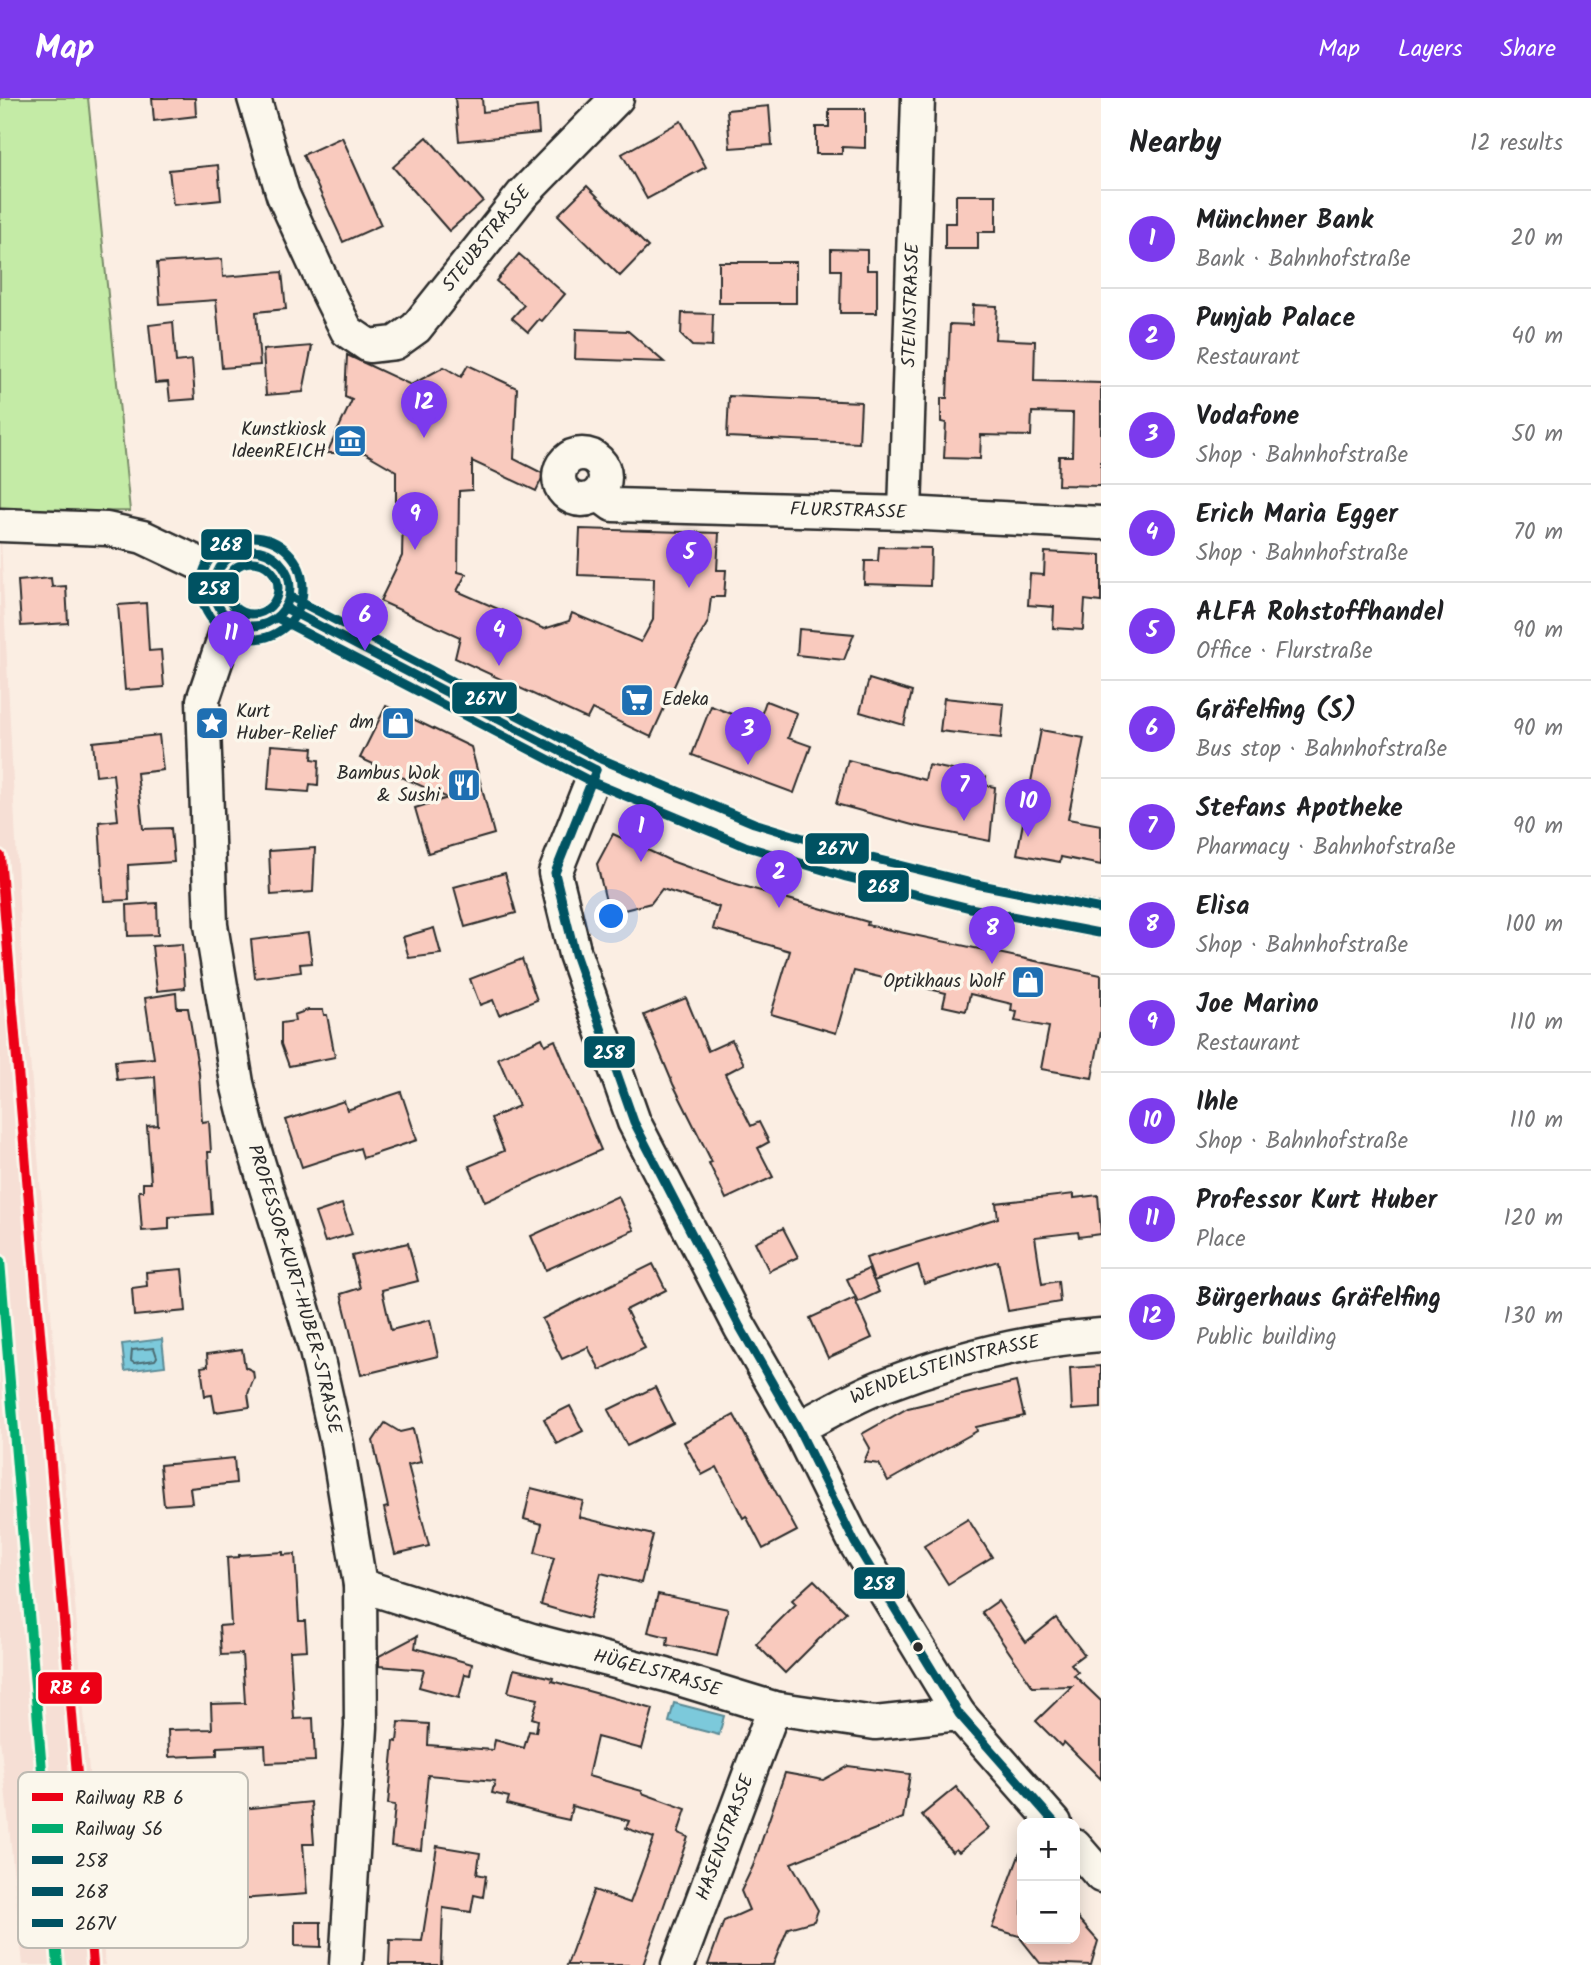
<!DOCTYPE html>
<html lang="en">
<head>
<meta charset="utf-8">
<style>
  body { margin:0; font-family:Kalam,sans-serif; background:#f2f2f2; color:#202124 }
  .controls { position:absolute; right:21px; bottom:21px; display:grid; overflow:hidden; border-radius:14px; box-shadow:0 4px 18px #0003 }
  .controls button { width:63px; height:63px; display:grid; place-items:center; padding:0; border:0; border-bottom:2px solid #e0e0e0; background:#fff; color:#202124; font:35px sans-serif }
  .you { position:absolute; left:612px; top:819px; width:24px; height:24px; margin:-18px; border:5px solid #fff; border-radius:50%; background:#1a73e8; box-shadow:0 0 0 10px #1a73e833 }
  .badge { display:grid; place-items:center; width:46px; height:46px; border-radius:50%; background:#7c3aed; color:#fff; font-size:23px; font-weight:700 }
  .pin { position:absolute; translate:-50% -58px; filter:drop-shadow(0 2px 4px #0008) }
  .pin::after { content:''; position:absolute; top:37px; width:24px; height:21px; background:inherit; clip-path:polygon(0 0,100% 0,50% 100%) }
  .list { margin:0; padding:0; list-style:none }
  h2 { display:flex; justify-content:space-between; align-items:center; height:91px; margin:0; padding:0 28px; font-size:30px }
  h2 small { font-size:23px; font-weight:400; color:#757577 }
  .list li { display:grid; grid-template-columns:46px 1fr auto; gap:21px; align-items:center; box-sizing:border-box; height:98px; padding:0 28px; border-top:2px solid #e0e0e0 }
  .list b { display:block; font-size:26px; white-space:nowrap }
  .list p { margin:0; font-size:23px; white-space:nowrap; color:#757577 }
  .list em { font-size:23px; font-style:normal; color:#757577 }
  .map { position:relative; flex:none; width:1101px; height:1867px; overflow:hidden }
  header { display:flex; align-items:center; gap:42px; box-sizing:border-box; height:98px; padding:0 35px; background:#7c3aed; color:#fff }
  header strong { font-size:33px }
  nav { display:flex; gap:38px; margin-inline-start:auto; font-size:24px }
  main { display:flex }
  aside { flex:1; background:#fff }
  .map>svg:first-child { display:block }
</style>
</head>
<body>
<header>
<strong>Map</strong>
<nav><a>Map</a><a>Layers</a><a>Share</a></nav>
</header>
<main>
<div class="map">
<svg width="1101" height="1867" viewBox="0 0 1101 1867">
  <rect width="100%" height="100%" fill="#fbeee3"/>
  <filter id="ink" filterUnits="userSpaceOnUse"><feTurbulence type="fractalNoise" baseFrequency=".0143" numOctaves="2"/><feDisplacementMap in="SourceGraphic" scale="14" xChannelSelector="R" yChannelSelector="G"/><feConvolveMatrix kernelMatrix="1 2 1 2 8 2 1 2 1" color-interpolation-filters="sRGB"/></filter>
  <g filter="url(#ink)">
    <path fill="#f6dfd5" d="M0,423L22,865L105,1867H23L0,1640Z"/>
    <path fill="#c4eba6" stroke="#788b68" stroke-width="2" d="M0,0H88L130,413L0,415Z"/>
    <g fill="#7cc9db" stroke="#5c8a95" stroke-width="2">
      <path d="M162,1241L165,1268L125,1273L122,1246Z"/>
      <path d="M674,1605L724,1618L719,1637L669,1624Z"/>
    </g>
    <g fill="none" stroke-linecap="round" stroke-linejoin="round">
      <path stroke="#4b6a71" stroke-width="2" d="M154,1250L157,1259L155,1262L134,1265L131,1263L132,1252Z"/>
    </g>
    <g fill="#f9cabe" stroke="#2b2b2b" stroke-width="2">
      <path d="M152,0H195L196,18L154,23Z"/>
      <path d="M455,0H482L483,14L537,8L539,35L459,43Z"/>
      <path d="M769,8L772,47L730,50L727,12Z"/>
      <path d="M829,11H865V50L842,49V56H816V29H829Z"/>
      <path d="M681,23L706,69L647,101L622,56Z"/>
      <path d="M342,39L381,127L343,144L303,57Z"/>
      <path d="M427,39L483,103L449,133L393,69Z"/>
      <path d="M218,67L221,102L173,107L169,72Z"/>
      <path d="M587,88L648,149L620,178L558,117Z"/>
      <path d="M956,97H996V134H978V151H945V125H956Z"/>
      <path d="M831,151L867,152V172H877V215H840L841,172H831Z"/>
      <path d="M519,156L565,196L542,223L539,221L528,234L512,220L524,207L496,183Z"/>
      <path d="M222,161L223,179L282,174L286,211L256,214L260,267L222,270L216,202L160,206L157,165Z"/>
      <rect x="719" y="164" width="77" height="41"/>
      <path d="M973,207L997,208L995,241L1035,243L1034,283L1101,285V388L1058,387L1059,358H1072L1073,315L1032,314L1031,338L981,337L980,361L944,360L946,325L941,324V300H947L950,226L972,227Z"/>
      <path d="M682,215L713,216L712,249L692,248L681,237Z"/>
      <path d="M173,224L176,264L192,262L195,301L170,303L168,284L155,285L149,227Z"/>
      <path d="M576,231L628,233L664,264L575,261Z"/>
      <path d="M312,248L303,294L266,297L263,252Z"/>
      <path d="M347,257L411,287L444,269L461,279L468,267L517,290L514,361L544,376L536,393L472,363V392L459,393L458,474L466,476L457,493L544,531L569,523L572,515L641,544L653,522L654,480L578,477L580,431L719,435L717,472H726L724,499H711L708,524L685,564L651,639L592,611L587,621L455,560L460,539L380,503L402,458L403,418L396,420V373L365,355H327L352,302L345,299Z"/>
      <path d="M729,298L861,304L859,345L727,339Z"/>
      <path d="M879,449L931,450L930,488L864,486L865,463H878Z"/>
      <path d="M1045,454L1101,457V504L1085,502L1083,532L1053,530L1054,509L1028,507L1030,476L1044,477Z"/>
      <path d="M51,480L52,489L66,488L68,525L21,528L18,483Z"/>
      <path d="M146,505L149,553L161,552L164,589L125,592L118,507Z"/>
      <path d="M799,531L854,536L844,562L797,557Z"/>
      <path d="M869,581L912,594L904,627L860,614Z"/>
      <path d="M944,600L1004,606L1001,640L940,633Z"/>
      <path d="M766,603L797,615L788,640L811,648L794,695L692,657L711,608L758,626Z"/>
      <path d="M386,608L471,649L494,736L428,755L415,710L448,700L360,660Z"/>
      <path d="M1041,632L1084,640L1068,721L1101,727V767L1061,759L1060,764L1017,756Z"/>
      <path d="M159,637L163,672L137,675L143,731L171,730L174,764L128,767L129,802L104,803L99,724L118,722L113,676L96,678L93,644Z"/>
      <path d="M271,647L313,650L312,661L319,662L318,687L310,686L309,694L268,691Z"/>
      <path d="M848,662L925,682L928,667L986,679L984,687L995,689L990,743L916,728L836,706Z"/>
      <path d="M613,736L671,763L726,783L868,824L867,827L1101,877V933L1092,980L1041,971L1049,929L1015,923L1017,914L1011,913L1012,906L970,896L966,913L943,908L946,895L854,873L836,935L771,916L790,853L713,831L719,809L662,791L651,805L609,816L597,766Z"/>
      <path d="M315,750L313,794L271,797L269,753Z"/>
      <path d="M505,775L516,815L465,829L454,789Z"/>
      <path d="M157,805L158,837L128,838L127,807Z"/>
      <path d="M434,830L441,856L409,860L403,839Z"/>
      <path d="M308,835L312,865L300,866L301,874L255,880L251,842Z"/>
      <path d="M182,846L185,890L157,893L152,848Z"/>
      <path d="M522,861L537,902L499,917L493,902L480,907L470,881Z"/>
      <path d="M176,895L177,910H188L199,975L202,1024L209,1023L211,1054H208L212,1116L169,1119V1131L142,1133L139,1093H143V1085H151L147,1028L158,1027L155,979L117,982L115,963L154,960L145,900Z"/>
      <path d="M686,900L708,953L732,942L744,966L725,976L751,1028L759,1024L769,1044L758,1050L773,1079L726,1101L709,1065L712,1064L673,986L644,917Z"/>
      <path d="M308,912H323L324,917H327L335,959L289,968L281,946V925L295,923L294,917Z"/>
      <path d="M542,940L545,947L555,942L601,1052L485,1104L469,1068L504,1053L491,1020L519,1008L498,960Z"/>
      <path d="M401,994L417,1042L363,1060L360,1050L302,1069L286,1022L344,1003L347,1012Z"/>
      <path d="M1074,1096V1100L1098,1097L1101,1136L1079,1139L1078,1134L1035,1139L1042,1186L1058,1183L1060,1204L1008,1213L998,1163L924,1186L918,1167L874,1183L866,1160L998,1120L996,1105Z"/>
      <path d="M618,1098L634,1132L546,1172L531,1138Z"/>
      <path d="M342,1106L352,1136L325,1144L315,1115Z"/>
      <path d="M783,1130L798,1159L769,1173L755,1144Z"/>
      <path d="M408,1145L418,1183L382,1192L391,1232L430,1222L438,1258L361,1277L341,1196L360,1190L352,1158Z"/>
      <path d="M653,1166L666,1192L626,1212L645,1250L600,1272L588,1249L562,1261L542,1221Z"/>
      <path d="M182,1171L186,1213L134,1218L132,1190L147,1188L146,1174Z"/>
      <path d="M868,1171L879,1194L858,1204L847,1181Z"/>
      <path d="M854,1200L872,1240L828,1260L810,1220Z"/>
      <path d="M242,1251L245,1269L253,1273L254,1280L248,1296L250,1309L215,1314L212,1297L205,1298L201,1269L208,1268L207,1256Z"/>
      <path d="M1101,1268V1310L1072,1312L1070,1270Z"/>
      <path d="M1016,1284L1024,1318L976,1329L977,1333L888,1383L879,1366L864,1364L870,1350L862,1336L908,1310Z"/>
      <path d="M655,1289L673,1325L627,1348L608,1312Z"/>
      <path d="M570,1308L583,1333L557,1346L544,1321Z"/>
      <path d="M734,1317L797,1433L763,1451L746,1418L743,1420L717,1369L702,1377L684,1344Z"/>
      <path d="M385,1325L400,1334L413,1331L421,1364L408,1367L429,1448L395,1456L384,1410L388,1409L373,1343Z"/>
      <path d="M234,1360L236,1385L190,1390L192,1405L164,1407L160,1367Z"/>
      <path d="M531,1390L583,1403L579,1419L653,1437L641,1485L601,1475L589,1521L541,1507L554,1460L535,1455L542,1426L524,1421Z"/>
      <path d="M968,1421L992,1459L948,1486L924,1448Z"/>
      <path d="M283,1454V1457L295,1456L299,1523H305L307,1552L290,1553L294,1621L313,1620L315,1663L266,1665L265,1647L217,1649V1657L169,1659L168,1632L212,1631L211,1606L245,1605L242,1556L221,1557L219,1528L231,1527L227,1460L239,1459V1457Z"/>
      <path d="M814,1482L846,1514L785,1575L756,1546L796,1506L792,1502Z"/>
      <path d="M658,1496L728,1511L717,1558L667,1547L668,1539L648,1534Z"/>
      <path d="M998,1503L1026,1544L1056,1520L1084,1556L1071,1566L1078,1574L1074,1577L1101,1603V1681L1064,1644L1061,1648L1036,1623L1072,1588L1033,1589L982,1514Z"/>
      <path d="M417,1538L415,1550L472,1566L470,1577L465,1576L459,1600L419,1589L424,1572L379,1568V1558Z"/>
      <path d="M514,1571L553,1580L552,1583L653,1611L642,1651L597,1639L588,1678L642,1693V1695L686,1711L678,1735L688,1739L643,1867H567L594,1792L630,1805L654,1740L626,1730L629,1723L572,1708L569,1722L555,1719L507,1706L509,1699L492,1695L495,1683L428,1677L421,1752L391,1748L395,1707L388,1706L394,1643L397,1644L399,1624L429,1626L428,1647L493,1652L495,1642L524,1650L529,1633L536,1634L538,1622L532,1620L538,1601L508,1594Z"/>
      <path d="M848,1668L910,1676L903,1720L791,1765L818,1812L814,1823L788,1830L773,1867H708L724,1823L749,1812L741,1793L753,1768L785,1675L823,1682Z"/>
      <path d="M956,1689L989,1730L959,1754L956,1751L952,1754L922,1717Z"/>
      <path d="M311,1704L314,1746H303L307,1796L186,1805L184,1763L222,1760L221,1713Z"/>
      <path d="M437,1748L480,1755L477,1776L486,1778L483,1799L474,1797L471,1814L443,1810L441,1867H389L390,1842L422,1843Z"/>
      <path d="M1020,1755L1022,1756V1839L992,1830Z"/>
      <path d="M1075,1817L1098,1843L1091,1867L1040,1865L1021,1841H1075Z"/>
      <path d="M295,1824H321V1849L295,1848Z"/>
    </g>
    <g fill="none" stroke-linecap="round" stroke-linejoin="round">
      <g stroke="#2b2b2b" stroke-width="37">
        <g id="minor">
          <path id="s1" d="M254,0L283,97L326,191L347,233L369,248L395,245L416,230L522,97L617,0"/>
          <circle cx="582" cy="379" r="23"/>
          <path id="s2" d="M598,396L613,407L905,415L1101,425"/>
          <path id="s3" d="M905,415L918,0"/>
          <path d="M0,427L107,431L143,439L217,474"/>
          <circle cx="252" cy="490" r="38"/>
          <path d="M285,510L596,672L750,737L849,767L973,798L1101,823"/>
          <path id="s4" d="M230,522L203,602L211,827L237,985L249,1034L316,1253L337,1346L360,1487L361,1629L346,1867"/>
          <path d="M596,672L555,775L575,856L634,1024L740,1229L798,1330L855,1445L959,1616L1055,1725"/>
          <path id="s5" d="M798,1330C826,1316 855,1298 885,1287C955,1260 1027,1242 1101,1237"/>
          <path id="s6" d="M360,1487L532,1542L666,1577L774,1610L875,1625L959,1616"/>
          <path d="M1075,1748L1101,1778"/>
          <path id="s7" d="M678,1867L774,1610"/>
        </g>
      </g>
      <use href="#minor" stroke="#fbf7ec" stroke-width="32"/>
      <g stroke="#fbf7ec" stroke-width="14">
        <g id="bus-1">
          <circle cx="252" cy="490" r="38"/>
          <path d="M285,510L596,672"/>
          <path d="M596,672L555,775L575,856L634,1024L740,1229L798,1330L855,1445L959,1616L1055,1725"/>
        </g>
      </g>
      <g stroke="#fbf7ec" stroke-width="14">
        <g id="bus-2">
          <circle cx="252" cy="490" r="51"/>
          <path d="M279,521L590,683L745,748L846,779L970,810L1099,835"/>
        </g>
      </g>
      <g stroke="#fbf7ec" stroke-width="14">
        <g id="bus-3">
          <circle cx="252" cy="490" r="26"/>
          <path d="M291,499L601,661L754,725L852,755L976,786L1101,811"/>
        </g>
      </g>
      <use href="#bus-1" stroke="#005262" stroke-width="9"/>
      <use href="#bus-2" stroke="#005262" stroke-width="9"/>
      <use href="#bus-3" stroke="#005262" stroke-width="9"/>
      <g stroke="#fbf7ec" stroke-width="16">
        <path id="rail-1" d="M0,758L93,1867"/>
      </g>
      <g stroke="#fbf7ec" stroke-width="16">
        <path id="rail-2" d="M0,1163L58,1867"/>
      </g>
      <use href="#rail-1" stroke="#ec0016" stroke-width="10"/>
      <use href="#rail-2" stroke="#00ac6f" stroke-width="10"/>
    </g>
  </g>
  <defs>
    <g id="museum-square" transform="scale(1.75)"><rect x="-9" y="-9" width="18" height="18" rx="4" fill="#1f6fb2" stroke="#fbf7ec"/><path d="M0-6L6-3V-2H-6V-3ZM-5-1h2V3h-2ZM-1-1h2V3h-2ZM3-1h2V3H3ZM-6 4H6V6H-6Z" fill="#fff"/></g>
    <g id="supermarket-square" transform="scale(1.75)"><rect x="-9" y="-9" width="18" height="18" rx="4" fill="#1f6fb2" stroke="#fbf7ec"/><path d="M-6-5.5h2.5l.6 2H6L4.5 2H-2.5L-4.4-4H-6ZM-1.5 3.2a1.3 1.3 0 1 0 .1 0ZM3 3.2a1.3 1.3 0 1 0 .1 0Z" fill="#fff"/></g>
    <g id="sight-square" transform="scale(1.75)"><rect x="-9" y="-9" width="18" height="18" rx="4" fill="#1f6fb2" stroke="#fbf7ec"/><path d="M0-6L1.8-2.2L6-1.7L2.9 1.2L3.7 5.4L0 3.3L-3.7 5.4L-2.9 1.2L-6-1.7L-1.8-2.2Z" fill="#fff"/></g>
    <g id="shop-square" transform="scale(1.75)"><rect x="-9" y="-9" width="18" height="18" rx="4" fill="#1f6fb2" stroke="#fbf7ec"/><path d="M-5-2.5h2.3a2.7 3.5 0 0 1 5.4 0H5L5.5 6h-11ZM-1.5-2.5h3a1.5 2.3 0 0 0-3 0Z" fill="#fff"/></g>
    <g id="restaurant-square" transform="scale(1.75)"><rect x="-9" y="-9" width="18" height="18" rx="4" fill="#1f6fb2" stroke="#fbf7ec"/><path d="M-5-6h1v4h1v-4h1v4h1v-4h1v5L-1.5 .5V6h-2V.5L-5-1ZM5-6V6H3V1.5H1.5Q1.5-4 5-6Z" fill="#fff"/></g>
  </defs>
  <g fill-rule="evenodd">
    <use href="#museum-square" x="350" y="343"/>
    <use href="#supermarket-square" x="637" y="602"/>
    <use href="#sight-square" x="212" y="625"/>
    <use href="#shop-square" x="398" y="625"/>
    <use href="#restaurant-square" x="464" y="687"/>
    <use href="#shop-square" x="1028" y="884"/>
  </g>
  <circle fill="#2b2b2b" stroke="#fbf7ec" stroke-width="2.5" cx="918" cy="1549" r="6"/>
  <g text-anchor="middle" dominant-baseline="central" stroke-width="7" stroke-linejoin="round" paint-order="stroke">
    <g font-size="19" fill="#2b2b2b" stroke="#fbf7ec">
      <text stroke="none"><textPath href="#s1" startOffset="444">STEUBSTRASSE</textPath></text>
      <text stroke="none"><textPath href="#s3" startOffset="208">STEINSTRASSE</textPath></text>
      <text stroke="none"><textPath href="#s2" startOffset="254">FLURSTRASSE</textPath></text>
      <text stroke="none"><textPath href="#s4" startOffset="684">PROFESSOR-KURT-HUBER-STRASSE</textPath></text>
      <text stroke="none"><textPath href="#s5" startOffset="159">WENDELSTEINSTRASSE</textPath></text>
      <text stroke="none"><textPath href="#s6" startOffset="310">HÜGELSTRASSE</textPath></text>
      <text stroke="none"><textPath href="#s7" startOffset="136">HASENSTRASSE</textPath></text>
    </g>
    <g font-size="19" fill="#2b2b2b" stroke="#fbf7ec" text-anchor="end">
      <text x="326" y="332">Kunstkiosk<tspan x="326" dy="22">IdeenREICH</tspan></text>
      <text x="662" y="602" text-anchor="start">Edeka</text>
      <text x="236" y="614" text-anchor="start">Kurt<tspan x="236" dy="22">Huber-Relief</tspan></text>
      <text x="374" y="625">dm</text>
      <text x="440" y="676">Bambus Wok<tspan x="440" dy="22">&amp; Sushi</tspan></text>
      <text x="1004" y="884">Optikhaus Wolf</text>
    </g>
  </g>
  <rect x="18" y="1674" width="230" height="176" rx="10" fill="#fbf7ec" stroke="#bdbab2" stroke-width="2"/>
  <rect x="32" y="1695" width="31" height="8" fill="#ec0016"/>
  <rect x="32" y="1726" width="31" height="9" fill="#00ac6f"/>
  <rect x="32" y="1758" width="31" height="8" fill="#005262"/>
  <rect x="32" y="1789" width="31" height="9" fill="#005262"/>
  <rect x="32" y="1821" width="31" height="8" fill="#005262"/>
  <g font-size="19" fill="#2b2b2b">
    <text x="75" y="1706">Railway RB 6</text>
    <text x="75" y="1737">Railway S6</text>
    <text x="75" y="1769">258</text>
    <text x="75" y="1800">268</text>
    <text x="75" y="1832">267V</text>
  </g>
  <g stroke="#fbf7ec" stroke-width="2.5">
    <rect x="200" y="430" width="53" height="33" rx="7" fill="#005262"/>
    <rect x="187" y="473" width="53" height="34" rx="7" fill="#005262"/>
    <rect x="451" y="583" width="67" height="34" rx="7" fill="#005262"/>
    <rect x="804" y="734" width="66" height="33" rx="7" fill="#005262"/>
    <rect x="857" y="771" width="53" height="34" rx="7" fill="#005262"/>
    <rect x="583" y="937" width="53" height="34" rx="7" fill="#005262"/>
    <rect x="853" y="1468" width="53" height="34" rx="7" fill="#005262"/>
    <rect x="37" y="1573" width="66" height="34" rx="7" fill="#ec0016"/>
  </g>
  <g font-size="19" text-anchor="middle" font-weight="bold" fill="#fff">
    <text x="226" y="453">268</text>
    <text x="214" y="497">258</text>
    <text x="485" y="607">267V</text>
    <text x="837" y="757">267V</text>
    <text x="883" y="795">268</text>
    <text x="609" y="961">258</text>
    <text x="879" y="1492">258</text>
    <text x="70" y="1596">RB 6</text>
  </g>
</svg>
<div class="controls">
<button>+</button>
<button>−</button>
</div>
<div class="you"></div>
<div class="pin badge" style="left:641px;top:764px">1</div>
<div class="pin badge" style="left:779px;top:810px">2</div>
<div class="pin badge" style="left:748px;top:667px">3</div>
<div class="pin badge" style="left:499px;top:568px">4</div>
<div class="pin badge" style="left:689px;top:490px">5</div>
<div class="pin badge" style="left:365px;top:553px">6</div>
<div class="pin badge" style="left:964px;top:723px">7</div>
<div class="pin badge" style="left:992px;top:866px">8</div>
<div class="pin badge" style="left:415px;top:452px">9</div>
<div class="pin badge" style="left:1028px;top:739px">10</div>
<div class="pin badge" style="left:231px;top:571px">11</div>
<div class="pin badge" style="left:424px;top:340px">12</div>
</div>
<aside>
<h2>Nearby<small>12 results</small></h2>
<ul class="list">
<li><span class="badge">1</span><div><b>Münchner Bank</b><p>Bank · Bahnhofstraße</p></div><em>20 m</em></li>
<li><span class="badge">2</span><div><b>Punjab Palace</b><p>Restaurant</p></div><em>40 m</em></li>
<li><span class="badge">3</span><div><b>Vodafone</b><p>Shop · Bahnhofstraße</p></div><em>50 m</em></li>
<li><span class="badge">4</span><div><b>Erich Maria Egger</b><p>Shop · Bahnhofstraße</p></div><em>70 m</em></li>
<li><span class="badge">5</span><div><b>ALFA Rohstoffhandel</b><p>Office · Flurstraße</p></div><em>90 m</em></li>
<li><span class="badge">6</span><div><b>Gräfelfing (S)</b><p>Bus stop · Bahnhofstraße</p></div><em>90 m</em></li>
<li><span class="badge">7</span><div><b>Stefans Apotheke</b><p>Pharmacy · Bahnhofstraße</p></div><em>90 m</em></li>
<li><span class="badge">8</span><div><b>Elisa</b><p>Shop · Bahnhofstraße</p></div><em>100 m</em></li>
<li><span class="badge">9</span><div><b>Joe Marino</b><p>Restaurant</p></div><em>110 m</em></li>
<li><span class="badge">10</span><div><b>Ihle</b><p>Shop · Bahnhofstraße</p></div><em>110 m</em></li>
<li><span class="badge">11</span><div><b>Professor Kurt Huber</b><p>Place</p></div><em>120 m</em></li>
<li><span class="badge">12</span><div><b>Bürgerhaus Gräfelfing</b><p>Public building</p></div><em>130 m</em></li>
</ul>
</aside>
</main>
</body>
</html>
